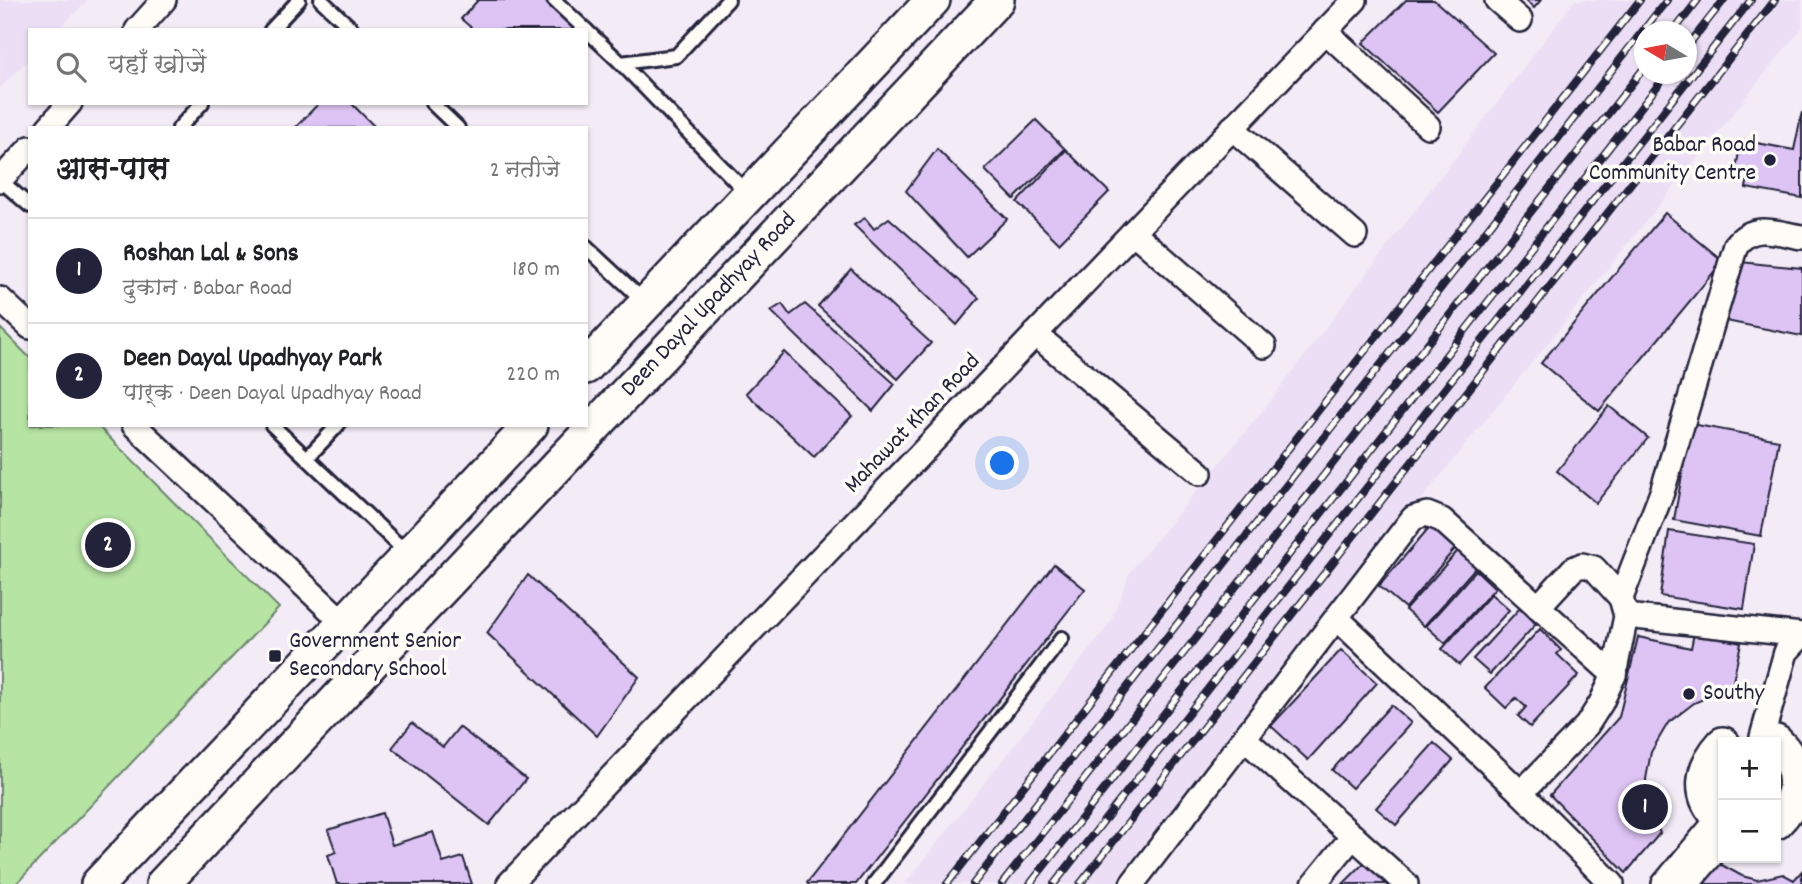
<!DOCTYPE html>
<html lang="hi">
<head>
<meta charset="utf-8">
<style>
  body { margin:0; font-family:Dekko,"Playpen Sans Deva",sans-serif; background:#f2f2f2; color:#202124 }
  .controls { position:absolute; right:21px; bottom:21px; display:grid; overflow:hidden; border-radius:0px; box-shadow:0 2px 5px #0004 }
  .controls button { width:63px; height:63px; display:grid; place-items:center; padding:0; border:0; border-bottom:2px solid #e0e0e0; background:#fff; color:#202124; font:35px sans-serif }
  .compass { position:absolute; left:1634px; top:21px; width:63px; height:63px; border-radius:50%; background:#fff; box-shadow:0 2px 5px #0004; rotate:280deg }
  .you { position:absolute; left:1003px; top:464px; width:24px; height:24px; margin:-18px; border:5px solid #fff; border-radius:50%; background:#1a73e8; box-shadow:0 0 0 10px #1a73e833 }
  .badge { display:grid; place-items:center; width:46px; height:46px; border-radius:50%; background:#22223b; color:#fff; font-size:23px; font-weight:700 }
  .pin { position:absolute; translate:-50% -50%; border:4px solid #fff; box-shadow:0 2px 7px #0006 }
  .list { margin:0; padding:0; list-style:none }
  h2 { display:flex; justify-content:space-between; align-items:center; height:91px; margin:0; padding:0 28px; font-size:30px }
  h2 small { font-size:23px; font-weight:400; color:#757577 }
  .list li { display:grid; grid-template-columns:46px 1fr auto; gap:21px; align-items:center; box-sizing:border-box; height:105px; padding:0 28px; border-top:2px solid #e0e0e0 }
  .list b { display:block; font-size:26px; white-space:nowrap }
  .list p { margin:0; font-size:23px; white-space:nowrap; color:#757577 }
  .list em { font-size:23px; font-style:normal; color:#757577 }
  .icon { flex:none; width:38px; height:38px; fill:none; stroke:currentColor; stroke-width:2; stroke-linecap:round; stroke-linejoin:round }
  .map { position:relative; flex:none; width:1802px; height:884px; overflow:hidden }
  .search { position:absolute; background:#fff; box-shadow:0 2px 5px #0004; left:28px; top:28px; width:560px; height:77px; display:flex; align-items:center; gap:18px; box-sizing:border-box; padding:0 24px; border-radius:0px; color:#757577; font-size:26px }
  .panel { position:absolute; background:#fff; box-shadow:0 2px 5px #0004; left:28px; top:126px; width:560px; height:301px; border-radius:0px }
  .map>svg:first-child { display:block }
</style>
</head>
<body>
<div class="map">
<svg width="1802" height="884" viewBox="0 0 1802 884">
  <rect width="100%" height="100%" fill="#f3ebf6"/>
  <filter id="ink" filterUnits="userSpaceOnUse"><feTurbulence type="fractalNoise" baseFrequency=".0143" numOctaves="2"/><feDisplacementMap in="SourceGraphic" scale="14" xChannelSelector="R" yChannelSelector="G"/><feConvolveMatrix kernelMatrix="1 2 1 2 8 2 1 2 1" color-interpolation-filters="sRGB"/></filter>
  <g filter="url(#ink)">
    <g fill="#ecdff5" fill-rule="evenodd">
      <path d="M0,0H88L58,30H30V58L0,88Z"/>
      <path d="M1575,0H1802V28L1404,521L1122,884H905L1110,623L1130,572L1264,409ZM1644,32H1686V74H1644Z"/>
    </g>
    <path fill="#b6e4a3" stroke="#6c836f" stroke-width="2" d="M0,328L30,358V425H97L279,608L16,884H0Z"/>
    <g fill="#ddc4f4" stroke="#22223b" stroke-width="2">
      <path d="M478,0H548L578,26L575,30H474L461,19Z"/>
      <path d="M1406,0H1434L1494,53L1438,112L1363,43Z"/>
      <path d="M1525,0H1541L1534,8Z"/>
      <path d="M319,103H351L376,128H295Z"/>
      <path d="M1802,112V198L1746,188L1749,172L1736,169L1741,140L1794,150Z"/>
      <path d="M1036,120L1065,149L1014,199L985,170Z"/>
      <path d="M937,149L1007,219L967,257L906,191Z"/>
      <path d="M1066,150L1109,192L1059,243L1017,202Z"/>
      <path d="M1665,213L1723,261L1599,411L1541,363Z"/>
      <path d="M865,218L874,229L889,218L979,298L957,325L854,225Z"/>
      <path d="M1740,262L1802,268V336L1726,321Z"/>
      <path d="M851,269L931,343L898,379L818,306Z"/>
      <path d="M782,304L790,315L805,304L895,384L873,411L771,311Z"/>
      <path d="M784,352L852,416L814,457L746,393Z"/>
      <path d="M1609,406L1648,438L1596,503L1557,471Z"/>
      <path d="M1691,424L1779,440L1761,536L1674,520Z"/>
      <path d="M1433,523L1458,545L1405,608L1379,586Z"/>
      <path d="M1669,531L1754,544L1744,609L1660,596Z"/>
      <path d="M1464,544L1482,560L1424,626L1405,610Z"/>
      <path d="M1054,564L1085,589L856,884H808L807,883Z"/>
      <path d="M1476,570L1495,588L1445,643L1426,626Z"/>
      <path d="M528,575L639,677L597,736L487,633Z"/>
      <path d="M1491,594L1509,610L1459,665L1442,649Z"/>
      <path d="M1520,608L1536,624L1490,674L1473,659Z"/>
      <path d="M1540,629L1561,650L1557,654L1579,675L1530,727L1518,716L1526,707L1516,698L1506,708L1485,688Z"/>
      <path d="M1694,633L1741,643L1731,691L1712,695L1694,703L1668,723L1651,752L1646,779L1649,809L1660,833L1626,873L1550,795L1619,717L1638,637L1691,648Z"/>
      <path d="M1341,650L1377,683L1308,760L1271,726Z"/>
      <path d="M1391,705L1411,723L1352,788L1332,770Z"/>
      <path d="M412,723L443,747L459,727L526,779L489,825L392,748Z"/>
      <path d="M1434,743L1453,760L1396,825L1376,808Z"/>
      <path d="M382,813L392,845L433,832L443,863L463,857L472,884H337L328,855L336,852L328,830Z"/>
      <path d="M1367,860L1391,884H1343Z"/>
      <path d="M1720,864L1742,876L1757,880L1783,874L1794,880L1802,871V884H1703Z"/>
    </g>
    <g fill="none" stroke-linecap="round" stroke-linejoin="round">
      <g stroke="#22223b" stroke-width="18">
        <g id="lane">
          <path d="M321,0L353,30"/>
          <path d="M554,0L586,30"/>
          <path d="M271,30L299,0"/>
          <path d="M586,30L621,63L676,56L728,0"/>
          <path d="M621,63L747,193"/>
          <path d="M432,103L458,128"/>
          <path d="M179,128L202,103"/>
          <path d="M0,180L30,206"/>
          <path d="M586,247L645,302"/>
          <path d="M272,425L408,554"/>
          <path d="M307,458L338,425"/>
          <path d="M874,884L1062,638"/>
        </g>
      </g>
      <g stroke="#22223b" stroke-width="28">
        <g id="street">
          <path d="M1497,0L1520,20"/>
          <path d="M137,30L164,0"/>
          <path d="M1325,31L1428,126"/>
          <path d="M48,128L70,103"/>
          <path d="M1232,128L1355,235"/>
          <path d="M0,180L30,148"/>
          <path d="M1133,232L1264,346"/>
          <path d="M0,299L30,327"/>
          <path d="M1035,334L1200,473"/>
          <path d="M134,425L344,623"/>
          <path d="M1621,598L1662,492L1736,245C1754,222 1776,233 1802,237"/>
          <path d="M1538,607L1573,569L1582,565L1594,568L1621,598L1626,616L1614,675"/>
          <path d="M1626,616L1802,635"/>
          <path d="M1338,619L1521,793L1612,884"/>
          <path d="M1762,737L1786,652L1802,635"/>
          <path d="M1245,739L1406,884"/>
          <path d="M509,884L1355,0"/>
          <path d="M1132,884L1413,518L1427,514L1442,520L1614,675L1601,703L1587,725L1521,793"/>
          <path d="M1314,884L1353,836"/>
          <path d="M1664,884L1720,817"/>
          <path d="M1687,884L1723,842"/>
        </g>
      </g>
      <g stroke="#22223b" stroke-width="38">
        <g id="secondary">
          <path d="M586,367L933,0"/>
          <path d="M1776,742C1802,767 1802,797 1776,822"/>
          <path d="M1723,744C1701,768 1696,797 1723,820"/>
          <path d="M98,884L531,425"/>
          <path id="s1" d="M163,884L997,0"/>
        </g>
      </g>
      <use href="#lane" stroke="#fdfcf7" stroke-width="12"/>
      <use href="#street" stroke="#fdfcf7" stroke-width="23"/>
      <use href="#secondary" stroke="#fdfcf7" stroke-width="33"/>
      <g stroke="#22223b" stroke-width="8">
        <g id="rail">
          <path d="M1673,32L1698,0"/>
          <path d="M1686,48L1724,0"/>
          <path d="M947,884L1640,0"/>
          <path d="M973,884L1667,0"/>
          <path d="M1002,884L1644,68"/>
          <path d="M1030,884L1667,74"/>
          <path d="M1054,884L1751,0"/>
          <path d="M1080,884L1775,0"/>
        </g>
      </g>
      <use href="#rail" stroke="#fdfcf7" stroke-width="5" stroke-dasharray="16" stroke-linecap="butt"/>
    </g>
  </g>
  <g fill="#22223b" stroke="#fdfcf7" stroke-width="2.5">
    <circle cx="1770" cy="160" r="7"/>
    <rect x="268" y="649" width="14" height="14" rx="3.5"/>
    <circle cx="1689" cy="694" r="7"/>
  </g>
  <g text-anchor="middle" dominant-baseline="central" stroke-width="7" stroke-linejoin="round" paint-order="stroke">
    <g font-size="24" fill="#22223b" stroke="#fdfcf7" text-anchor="start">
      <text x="1756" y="146" text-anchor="end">Babar Road<tspan x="1756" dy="28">Community Centre</tspan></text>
      <text x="289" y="642">Government Senior<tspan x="289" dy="28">Secondary School</tspan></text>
      <text x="1703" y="694">Southy</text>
    </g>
    <g font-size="24" fill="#22223b" stroke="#fdfcf7">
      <text stroke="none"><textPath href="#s1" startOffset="796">Deen Dayal Upadhyay Road</textPath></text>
      <text transform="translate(913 424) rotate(-46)">Mahawat Khan Road</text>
    </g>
  </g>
</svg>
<div class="controls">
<button>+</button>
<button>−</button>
</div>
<svg class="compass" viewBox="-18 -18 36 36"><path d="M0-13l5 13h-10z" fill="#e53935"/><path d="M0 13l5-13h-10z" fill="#757577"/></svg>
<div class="you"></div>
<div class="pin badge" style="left:1645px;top:807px">1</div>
<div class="pin badge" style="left:108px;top:545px">2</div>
<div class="search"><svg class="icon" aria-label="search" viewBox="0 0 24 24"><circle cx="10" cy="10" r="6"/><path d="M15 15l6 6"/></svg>यहाँ खोजें</div>
<section class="panel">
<h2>आस-पास<small>2 नतीजे</small></h2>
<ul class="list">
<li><span class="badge">1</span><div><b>Roshan Lal &amp; Sons</b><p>दुकान · Babar Road</p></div><em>180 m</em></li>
<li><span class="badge">2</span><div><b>Deen Dayal Upadhyay Park</b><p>पार्क · Deen Dayal Upadhyay Road</p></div><em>220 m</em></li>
</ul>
</section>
</div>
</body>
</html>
